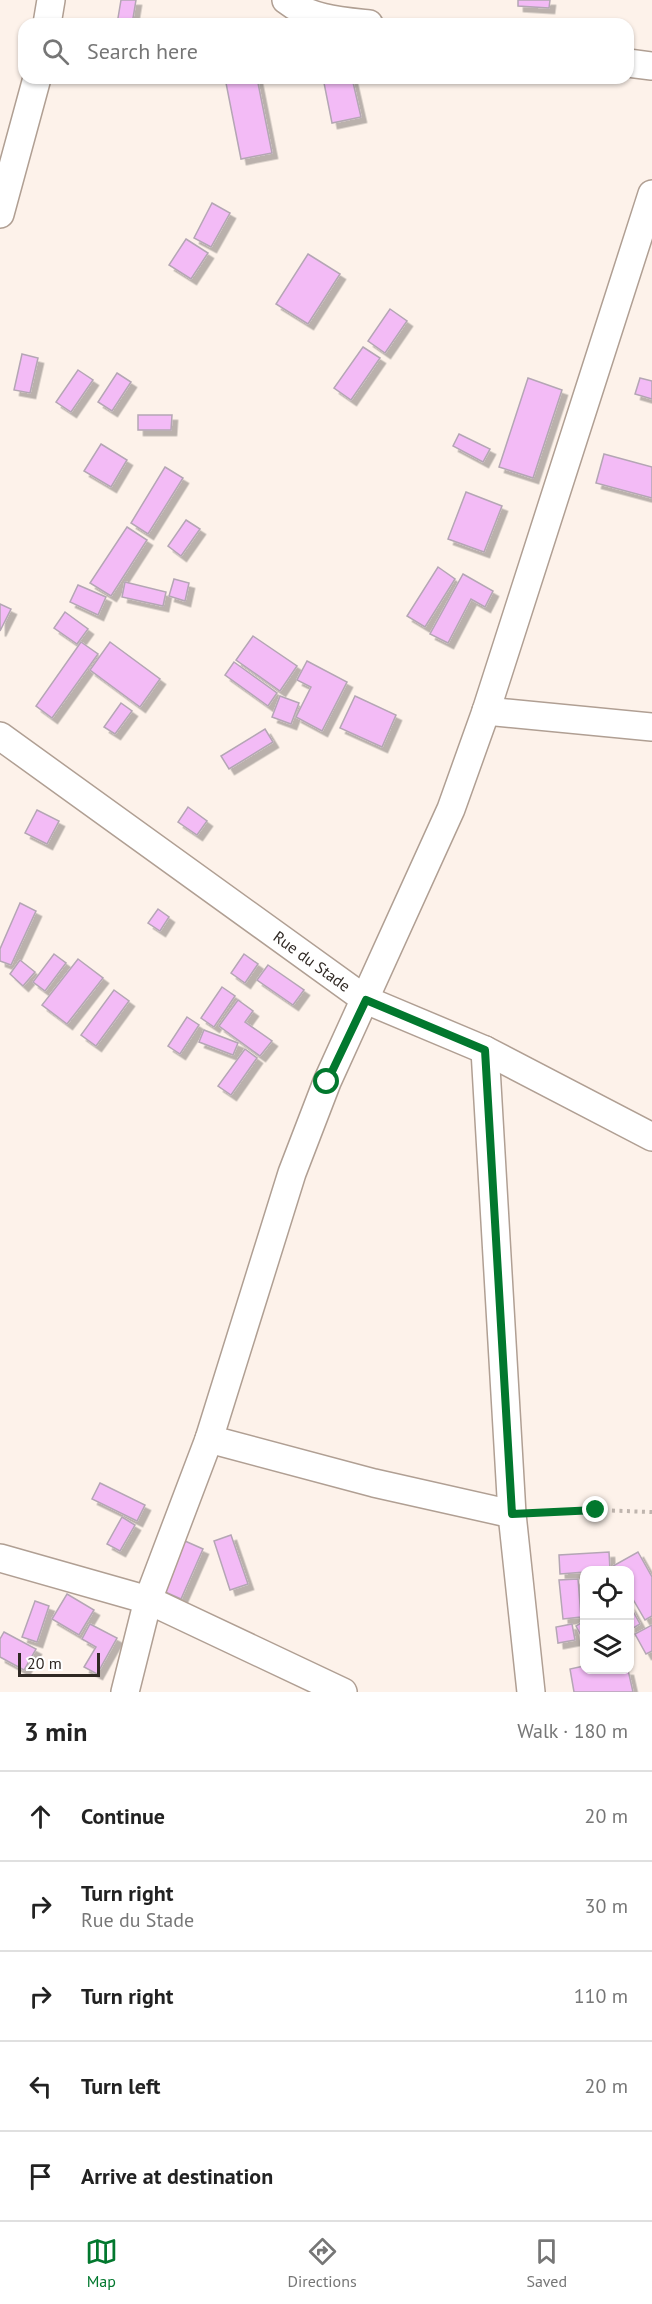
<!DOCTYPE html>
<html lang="en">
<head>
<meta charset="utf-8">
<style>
  body { margin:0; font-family:"PT Sans",sans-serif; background:#f6f6f6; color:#222 }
  .controls { position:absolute; right:18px; bottom:18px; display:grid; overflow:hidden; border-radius:12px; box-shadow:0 2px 4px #0004 }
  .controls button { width:54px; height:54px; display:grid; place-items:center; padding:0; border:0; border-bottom:2px solid #e0e0e0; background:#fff; color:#222; font:30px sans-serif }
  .scale { position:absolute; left:18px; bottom:15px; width:82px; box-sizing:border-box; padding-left:6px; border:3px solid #2f2823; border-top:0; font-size:16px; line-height:21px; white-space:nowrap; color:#2f2823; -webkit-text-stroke:4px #fff; paint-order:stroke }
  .stop { position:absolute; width:18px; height:18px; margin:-14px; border:4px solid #02782e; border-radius:50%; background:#fff }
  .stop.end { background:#02782e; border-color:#fff; box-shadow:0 2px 6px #0008 }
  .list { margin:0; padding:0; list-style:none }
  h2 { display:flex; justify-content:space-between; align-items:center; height:78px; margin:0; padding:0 24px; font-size:26px }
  h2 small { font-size:20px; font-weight:400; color:#767676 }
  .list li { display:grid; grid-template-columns:39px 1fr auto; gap:18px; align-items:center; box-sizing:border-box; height:90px; padding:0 24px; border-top:2px solid #e0e0e0 }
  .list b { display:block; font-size:22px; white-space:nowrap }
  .list p { margin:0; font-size:20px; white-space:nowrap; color:#767676 }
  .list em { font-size:20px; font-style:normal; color:#767676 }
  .icon { flex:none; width:33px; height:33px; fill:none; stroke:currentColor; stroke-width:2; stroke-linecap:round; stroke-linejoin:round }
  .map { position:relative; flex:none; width:652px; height:1692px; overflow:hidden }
  .search { position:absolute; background:#fff; box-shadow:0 2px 4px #0004; left:18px; right:18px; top:18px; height:66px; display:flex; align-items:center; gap:15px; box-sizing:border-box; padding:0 21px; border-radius:18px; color:#767676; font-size:22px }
  .sheet { height:528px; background:#fff }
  nav { display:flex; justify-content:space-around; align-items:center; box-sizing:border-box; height:84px; border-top:2px solid #e0e0e0; background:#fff; font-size:16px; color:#767676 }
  nav a { display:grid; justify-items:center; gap:3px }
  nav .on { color:#02782e }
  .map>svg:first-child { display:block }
</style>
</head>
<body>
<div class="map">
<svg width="652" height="1692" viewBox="0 0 652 1692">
  <defs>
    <filter id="shadow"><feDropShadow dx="5.5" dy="5.5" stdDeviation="0" flood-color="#0004"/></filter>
  </defs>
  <rect width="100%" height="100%" fill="#fdf2ea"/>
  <g fill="#f3bbf6" stroke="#b4a6b4" stroke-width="1.5" filter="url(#shadow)">
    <path d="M121,0H136L132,24H117Z"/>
    <path d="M518,0H550L549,8L518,6Z"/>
    <path d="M225,78H257L272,153L241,159Z"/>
    <path d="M323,78H352L361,117L332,123Z"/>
    <path d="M212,203L230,213L211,247L194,238Z"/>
    <path d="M186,239L208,253L191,279L169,265Z"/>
    <path d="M308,254L340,274L308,324L276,304Z"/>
    <path d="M390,309L407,321L385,353L368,341Z"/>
    <path d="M363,347L380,358L351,400L334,388Z"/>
    <path d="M22,354L38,358L30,393L14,390Z"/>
    <path d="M78,370L93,380L71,412L56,402Z"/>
    <path d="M117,373L131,382L112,411L98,402Z"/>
    <path d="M528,378L562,390L533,478L499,467Z"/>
    <path d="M640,378L652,381V399L635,394Z"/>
    <path d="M138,415H172L171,430H138Z"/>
    <path d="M459,434L490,449L483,462L453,446Z"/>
    <path d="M101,444L127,460L111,487L84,471Z"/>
    <path d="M604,454L652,467V498L596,483Z"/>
    <path d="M165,467L183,478L148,534L131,523Z"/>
    <path d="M466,492L502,506L484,552L448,539Z"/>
    <path d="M186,520L200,529L181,556L168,546Z"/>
    <path d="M127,527L147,540L111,596L90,583Z"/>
    <path d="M438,567L455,579L425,627L407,616Z"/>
    <path d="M463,574L493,591L485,607L471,599L448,643L430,634Z"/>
    <path d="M174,579L189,583L185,601L169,596Z"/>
    <path d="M125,582L166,592L163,606L122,597Z"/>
    <path d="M78,585L106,597L98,615L70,602Z"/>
    <path d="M0,604L11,609L0,631Z"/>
    <path d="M65,612L88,629L77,644L54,628Z"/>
    <path d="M253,636L297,666L280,691L236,660Z"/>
    <path d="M81,642L98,654L52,718L36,706Z"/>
    <path d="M110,642L160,679L140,707L90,670Z"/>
    <path d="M307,661L347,682L322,731L296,717L311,687L297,680Z"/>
    <path d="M234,662L277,693L268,706L225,675Z"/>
    <path d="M280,696L299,703L291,724L272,717Z"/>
    <path d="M355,696L396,715L382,747L340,728Z"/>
    <path d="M121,703L132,711L115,734L104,727Z"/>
    <path d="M265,729L273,742L229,769L221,756Z"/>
    <path d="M188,807L207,821L197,835L178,822Z"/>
    <path d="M37,810L59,821L47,844L25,833Z"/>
    <path d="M20,903L36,911L11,965L0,961V949Z"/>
    <path d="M158,909L169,917L160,931L148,923Z"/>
    <path d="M54,954L66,963L45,991L33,982Z"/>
    <path d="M244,954L258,964L245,983L231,973Z"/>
    <path d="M78,959L103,978L67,1024L42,1005Z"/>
    <path d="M20,960L35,972L23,986L10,974Z"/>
    <path d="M268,965L304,990L293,1005L257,980Z"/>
    <path d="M222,987L235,996L214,1027L201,1018Z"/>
    <path d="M114,990L129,1001L96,1046L81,1035Z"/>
    <path d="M238,1000L253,1011L245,1022L272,1041L260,1056L219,1026Z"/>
    <path d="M187,1017L199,1025L180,1054L168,1046Z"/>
    <path d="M204,1030L238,1043L233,1055L199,1042Z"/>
    <path d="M245,1049L257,1058L231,1095L218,1086Z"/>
    <path d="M100,1483L145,1505L137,1521L92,1499Z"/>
    <path d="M122,1517L135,1525L120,1551L107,1544Z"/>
    <path d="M231,1535L248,1584L230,1590L214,1541Z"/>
    <path d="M185,1541L203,1549L181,1599L163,1591Z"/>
    <path d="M609,1552L610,1570L560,1574L559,1555Z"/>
    <path d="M638,1552L652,1577V1616L645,1620L630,1594V1570H616L613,1566Z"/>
    <path d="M578,1579L581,1617L563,1619L559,1580Z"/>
    <path d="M67,1594L94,1610L79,1635L52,1619Z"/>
    <path d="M35,1601L49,1606L37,1642L22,1637Z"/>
    <path d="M630,1606L640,1624L630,1630Z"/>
    <path d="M584,1621V1641L576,1626Z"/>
    <path d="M90,1624L117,1638L97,1674L84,1667L96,1647L82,1639Z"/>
    <path d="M572,1624L575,1640L558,1643L556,1627Z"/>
    <path d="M652,1625V1651L646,1654L635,1634Z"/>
    <path d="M4,1632L36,1649L24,1670L0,1657V1639Z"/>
    <path d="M584,1666V1670H628L633,1692H574L570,1669Z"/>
  </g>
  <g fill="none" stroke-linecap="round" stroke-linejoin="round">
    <g stroke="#b09f93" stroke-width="30">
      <g id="street">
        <path d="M286,0C310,19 340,21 369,24"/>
        <path d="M47,24L51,0"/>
        <path d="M628,63L652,66"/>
        <path d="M0,214L37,78"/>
        <path d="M486,711L652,727"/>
        <path d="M0,736L366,1000L485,1050L652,1137"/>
        <path d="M485,1050L512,1514L531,1692"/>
        <path d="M209,1439L374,1483L512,1514"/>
        <path d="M0,1558L148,1600L343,1692"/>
        <path d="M125,1692L148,1600L209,1439L292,1173L327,1082L451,809L486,711L652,194"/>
      </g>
    </g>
    <path stroke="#bfb5ae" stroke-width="4" stroke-dasharray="3 4.5" stroke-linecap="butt" d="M537,1512L595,1510L652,1512"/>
    <use href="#street" stroke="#fff" stroke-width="27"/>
  </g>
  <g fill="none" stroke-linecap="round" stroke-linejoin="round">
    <path stroke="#02782e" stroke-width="8" d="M327,1082L366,1000L485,1050L512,1514L596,1510"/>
  </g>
  <g text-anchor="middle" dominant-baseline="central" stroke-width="4.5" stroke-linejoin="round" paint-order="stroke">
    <g font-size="16" fill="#2f2823" stroke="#fff">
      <text transform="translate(312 961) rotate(36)">Rue du Stade</text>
    </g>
  </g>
</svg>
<div class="controls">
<button><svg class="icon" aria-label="locate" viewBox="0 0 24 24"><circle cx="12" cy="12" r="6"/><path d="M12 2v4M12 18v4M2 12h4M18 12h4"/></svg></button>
<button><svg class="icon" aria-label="layers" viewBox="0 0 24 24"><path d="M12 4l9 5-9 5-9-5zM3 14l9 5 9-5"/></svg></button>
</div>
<div class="scale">20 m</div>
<div class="stop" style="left:327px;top:1082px"></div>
<div class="stop end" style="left:596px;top:1510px"></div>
<div class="search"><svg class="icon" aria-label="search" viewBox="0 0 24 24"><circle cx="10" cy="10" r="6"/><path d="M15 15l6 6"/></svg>Search here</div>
</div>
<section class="sheet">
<h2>3 min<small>Walk · 180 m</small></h2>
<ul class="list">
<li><svg class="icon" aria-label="ahead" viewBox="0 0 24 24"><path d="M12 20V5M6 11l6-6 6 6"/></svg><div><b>Continue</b></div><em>20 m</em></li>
<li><svg class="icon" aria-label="right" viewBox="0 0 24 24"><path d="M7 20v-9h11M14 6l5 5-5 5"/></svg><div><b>Turn right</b><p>Rue du Stade</p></div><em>30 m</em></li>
<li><svg class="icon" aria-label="right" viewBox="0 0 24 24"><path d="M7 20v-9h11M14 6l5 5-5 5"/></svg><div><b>Turn right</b></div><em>110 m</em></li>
<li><svg class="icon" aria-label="left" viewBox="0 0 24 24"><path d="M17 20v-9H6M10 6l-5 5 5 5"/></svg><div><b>Turn left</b></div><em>20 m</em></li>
<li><svg class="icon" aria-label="arrive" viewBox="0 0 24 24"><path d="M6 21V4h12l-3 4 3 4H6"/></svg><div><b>Arrive at destination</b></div></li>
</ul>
</section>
<nav>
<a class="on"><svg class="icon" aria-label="map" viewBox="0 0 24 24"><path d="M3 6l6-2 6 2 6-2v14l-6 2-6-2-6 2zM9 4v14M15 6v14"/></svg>Map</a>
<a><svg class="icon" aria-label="directions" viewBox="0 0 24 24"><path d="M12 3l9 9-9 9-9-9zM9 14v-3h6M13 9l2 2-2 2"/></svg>Directions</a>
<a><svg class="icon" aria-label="saved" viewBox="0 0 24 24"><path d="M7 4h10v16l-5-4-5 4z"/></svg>Saved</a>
</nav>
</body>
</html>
